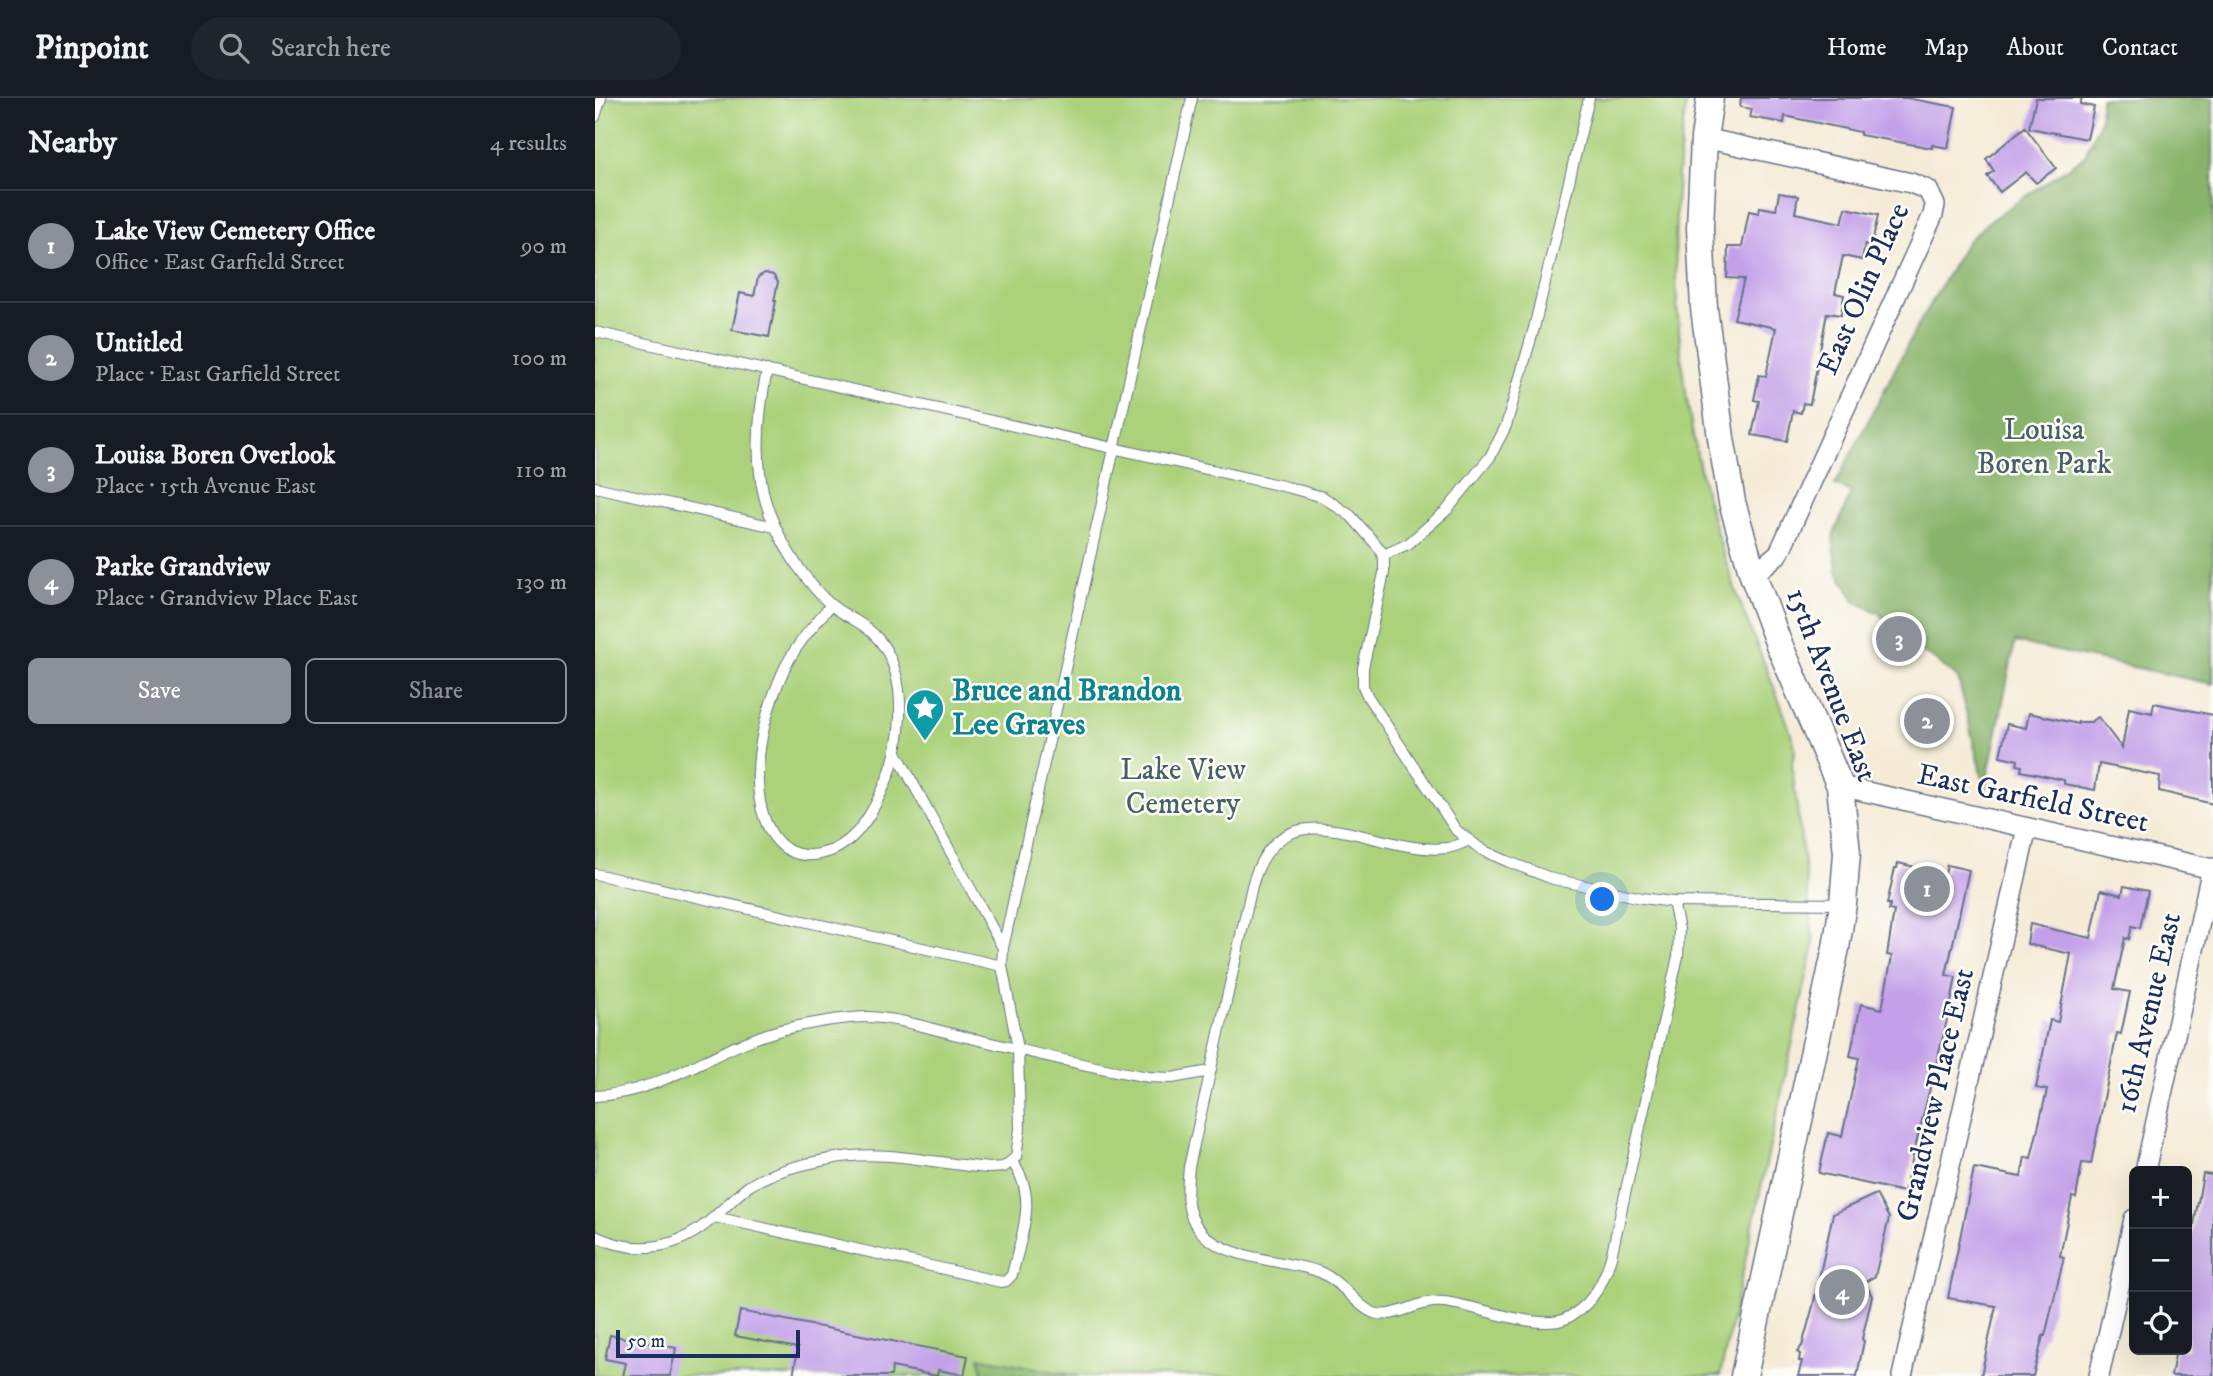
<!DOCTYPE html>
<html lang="en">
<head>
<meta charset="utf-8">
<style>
  body { margin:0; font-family:"IM FELL DW Pica",serif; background:#20242c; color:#f1f3f6 }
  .controls { position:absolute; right:21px; bottom:21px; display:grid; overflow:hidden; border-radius:10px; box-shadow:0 7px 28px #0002 }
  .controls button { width:63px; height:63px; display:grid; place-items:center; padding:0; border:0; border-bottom:2px solid #363941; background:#171b24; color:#f1f3f6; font:35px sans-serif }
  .scale { position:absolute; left:21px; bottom:18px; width:184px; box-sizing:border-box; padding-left:7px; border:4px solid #1b2f5e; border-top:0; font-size:19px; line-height:24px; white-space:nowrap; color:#1b2f5e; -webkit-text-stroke:5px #fdfcf7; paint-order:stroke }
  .you { position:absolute; left:1008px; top:802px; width:24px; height:24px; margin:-18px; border:5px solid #fff; border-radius:50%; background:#1a73e8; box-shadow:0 0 0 10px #1a73e833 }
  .badge { display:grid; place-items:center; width:46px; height:46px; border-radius:50%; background:#8c9099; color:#fff; font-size:23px; font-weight:700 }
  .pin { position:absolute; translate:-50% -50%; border:4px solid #fff; box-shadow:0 2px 7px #0006 }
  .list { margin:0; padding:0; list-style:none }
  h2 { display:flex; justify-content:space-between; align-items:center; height:91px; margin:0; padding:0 28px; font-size:30px }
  h2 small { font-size:23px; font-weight:400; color:#9ea1a6 }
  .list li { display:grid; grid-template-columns:46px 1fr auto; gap:21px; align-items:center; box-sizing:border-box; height:112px; padding:0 28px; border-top:2px solid #363941 }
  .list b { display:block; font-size:26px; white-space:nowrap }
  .list p { margin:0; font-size:23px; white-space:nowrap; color:#9ea1a6 }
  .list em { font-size:23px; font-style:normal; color:#9ea1a6 }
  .actions { display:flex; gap:14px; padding:21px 28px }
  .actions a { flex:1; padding:16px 0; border:2px solid #8c9099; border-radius:10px; text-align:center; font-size:24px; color:#8c9099 }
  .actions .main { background:#8c9099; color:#fff }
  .icon { flex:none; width:38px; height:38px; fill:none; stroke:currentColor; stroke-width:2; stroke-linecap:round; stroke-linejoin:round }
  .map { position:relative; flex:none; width:1618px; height:1278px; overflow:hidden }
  header { display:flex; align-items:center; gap:42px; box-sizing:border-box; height:98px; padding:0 35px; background:#171b24; border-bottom:2px solid #363941 }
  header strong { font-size:33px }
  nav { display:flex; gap:38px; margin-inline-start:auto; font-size:24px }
  .search { width:490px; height:63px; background:#20242c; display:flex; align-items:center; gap:18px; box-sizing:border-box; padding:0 24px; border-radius:38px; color:#9ea1a6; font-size:26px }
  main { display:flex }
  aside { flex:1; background:#171b24 }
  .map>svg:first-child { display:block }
</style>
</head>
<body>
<header>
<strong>Pinpoint</strong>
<div class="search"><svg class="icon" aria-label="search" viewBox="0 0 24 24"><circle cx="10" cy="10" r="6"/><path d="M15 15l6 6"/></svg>Search here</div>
<nav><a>Home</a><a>Map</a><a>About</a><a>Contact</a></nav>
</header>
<main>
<aside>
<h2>Nearby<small>4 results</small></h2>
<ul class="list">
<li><span class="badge">1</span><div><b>Lake View Cemetery Office</b><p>Office · East Garfield Street</p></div><em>90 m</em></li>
<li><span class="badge">2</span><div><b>Untitled</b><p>Place · East Garfield Street</p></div><em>100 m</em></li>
<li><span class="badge">3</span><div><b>Louisa Boren Overlook</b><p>Place · 15th Avenue East</p></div><em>110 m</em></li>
<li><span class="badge">4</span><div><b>Parke Grandview</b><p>Place · Grandview Place East</p></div><em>130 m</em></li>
</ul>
<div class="actions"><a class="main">Save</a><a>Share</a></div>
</aside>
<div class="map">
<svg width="1618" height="1278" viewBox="0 0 1618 1278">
  <rect width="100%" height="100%" fill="#fdfcf7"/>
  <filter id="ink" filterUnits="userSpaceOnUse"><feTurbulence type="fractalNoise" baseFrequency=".0143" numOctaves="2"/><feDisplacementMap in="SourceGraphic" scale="14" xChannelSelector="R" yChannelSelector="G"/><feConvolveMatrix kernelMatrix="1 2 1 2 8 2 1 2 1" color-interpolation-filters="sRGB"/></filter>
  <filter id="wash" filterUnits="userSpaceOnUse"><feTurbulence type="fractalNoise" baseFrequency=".00686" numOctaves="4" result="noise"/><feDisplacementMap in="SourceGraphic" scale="28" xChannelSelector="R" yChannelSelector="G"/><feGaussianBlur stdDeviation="1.57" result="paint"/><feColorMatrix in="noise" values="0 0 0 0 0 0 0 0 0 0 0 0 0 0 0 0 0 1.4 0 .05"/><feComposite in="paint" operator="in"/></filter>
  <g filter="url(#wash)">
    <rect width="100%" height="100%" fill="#f5ebd7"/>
    <path fill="#abd17a" stroke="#63806c" stroke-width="2" d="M0,0H1092C1070,134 1080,280 1115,412C1125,447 1137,483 1150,518C1164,554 1180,589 1193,627C1195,634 1200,644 1200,652C1199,657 1197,663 1197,668L1219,846L1125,1278H0Z"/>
    <g fill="#88b36a" stroke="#527164" stroke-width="2">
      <path d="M1506,0H1618V586L1420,544L1390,692L1363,580L1336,559L1310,546L1284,515L1261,504L1242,473L1238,439L1256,394L1240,387L1322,229L1371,145L1393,124L1490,58L1505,22Z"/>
      <path d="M384,1259L483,1278H389Z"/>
    </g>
    <g id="blocks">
      <g fill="#c3a0e9">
        <path d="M1146,0H1311L1361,9L1353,50L1337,47V50L1265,37V34L1190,18L1189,25L1155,19L1157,11L1145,9Z"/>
        <path d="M1441,0H1487L1485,6L1499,9L1492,41L1434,30Z"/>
        <path d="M1430,29L1461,70L1441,85L1431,74L1405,94L1392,78L1399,73L1391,61Z"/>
        <path d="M1184,95L1203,98L1200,115L1247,125L1251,110L1283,117L1278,141L1275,140L1274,147L1270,146L1267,162L1248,158L1240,195L1249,197L1246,217L1232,215L1215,306L1208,305L1206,315L1198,313L1192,343L1157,337L1164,303L1159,302L1164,277L1171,278L1181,230L1139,221L1149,181L1132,180L1133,149H1147L1154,113L1164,115L1165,109L1181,112Z"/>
        <path d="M170,175L178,177L183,184L179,203H181L174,239L137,232L145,195L159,198L163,179Z"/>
        <path d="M1559,605L1618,617V706L1564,693L1565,678L1504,666L1500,692L1469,686V682L1426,673L1427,668L1422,667L1423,662L1405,658L1412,626L1431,630L1434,615L1483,626V624H1496L1503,619L1527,650L1534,610L1557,615Z"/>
        <path d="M1303,765L1350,776L1352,767L1374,772L1351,877L1361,879L1354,914L1309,1094L1224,1075L1233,1035L1247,1038L1264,960L1255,958L1266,906L1287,911L1297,858L1292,857L1299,813L1294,812L1295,806H1292L1300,770H1302Z"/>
        <path d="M1529,788L1553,793L1545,830L1537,828L1534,841L1530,840L1519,891L1535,894L1526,936L1522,935L1496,1066L1487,1065L1481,1100L1477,1099L1465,1158L1469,1159L1450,1238H1448L1438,1278H1386L1401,1208L1353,1200L1379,1070L1426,1079L1430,1059L1436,1060L1452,992L1441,990L1455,922L1463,924L1476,856L1432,846L1435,826L1496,840L1506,792L1527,797Z"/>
        <path d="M1608,1076L1618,1077V1278H1576L1581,1252H1592V1166Z"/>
        <path d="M1281,1096L1294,1120L1280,1178L1270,1184L1277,1198L1267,1241L1269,1243L1262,1278H1203L1207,1263H1204L1205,1256L1202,1254L1207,1248L1218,1208L1238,1116Z"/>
        <path d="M145,1213L373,1258L369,1277L343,1272L342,1278L297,1269L296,1278H198L203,1250L140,1238Z"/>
        <path d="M15,1237L81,1250L75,1278H28L31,1265L10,1261Z"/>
      </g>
    </g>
  </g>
  <g filter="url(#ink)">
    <use href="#blocks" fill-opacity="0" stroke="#677188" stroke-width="2"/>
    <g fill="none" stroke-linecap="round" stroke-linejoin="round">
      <g stroke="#677188" stroke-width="12">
        <g id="lane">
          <path d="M0,19L6,0"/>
          <path d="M0,234L692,389L728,399L756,418L785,451L789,462V475L768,570V588L773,599L861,732L887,752L914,764L958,781L1047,800L1078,804L1248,806"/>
          <path d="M172,272C162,321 157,382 180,428C192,455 213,486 235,506C251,520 269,523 285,543C316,583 307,653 286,695C273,723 256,750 225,756C176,766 161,711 163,673C164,640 174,606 187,576C198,550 218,528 236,507"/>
          <path d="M0,389L180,429"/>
          <path d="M788,457L813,446L852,412L895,359L911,328L939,230L994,0"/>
          <path d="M301,654L408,850"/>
          <path d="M872,743C866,746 859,749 852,750C782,759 687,680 657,788L594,1069C592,1090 589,1112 603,1130C626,1162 686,1161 722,1173C746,1181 764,1212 782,1216C802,1220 825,1201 849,1204C880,1207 942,1233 970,1221C996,1209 1009,1185 1016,1159L1083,858L1084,831L1078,804"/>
          <path d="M0,776L407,868"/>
          <path d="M0,998C73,995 127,943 199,929C223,924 249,919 273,919C303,920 333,930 362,937C425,951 489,969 554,979L577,980L615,973"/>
          <path d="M120,1119L406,1184L411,1183L417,1177C426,1138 444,1098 417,1064"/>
          <path d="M0,1138C42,1158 84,1151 118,1120C131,1109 141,1097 154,1088C177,1073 209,1066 235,1061C289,1050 341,1066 394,1070L409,1069L421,1059L425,1031L423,951L407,868L408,850L597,0"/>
        </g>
      </g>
      <g stroke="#677188" stroke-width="22">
        <g id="street">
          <path d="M1109,40L1316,85L1333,92L1340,107L1338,117L1184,455L1158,477"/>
          <path d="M1245,688L1618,771"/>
          <path d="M1550,1073L1617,770"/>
          <path d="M1307,1278L1432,730"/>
          <path d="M1504,1278L1539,1121"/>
        </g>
      </g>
      <g stroke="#677188" stroke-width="29">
        <path id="secondary" d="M1115,0L1109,40L1105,130L1109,210L1126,340L1137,404L1158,477L1183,544L1245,688L1252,755L1248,806L1241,850L1149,1278"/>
      </g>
      <use href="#lane" stroke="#fff" stroke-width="10"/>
      <use href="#street" stroke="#fff" stroke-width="19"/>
      <use href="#secondary" stroke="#fff" stroke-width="26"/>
    </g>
  </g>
  <defs>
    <g id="sight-pin" transform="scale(2.0125)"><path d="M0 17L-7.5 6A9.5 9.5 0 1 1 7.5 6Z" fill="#0f9aa8" stroke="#fdfcf7"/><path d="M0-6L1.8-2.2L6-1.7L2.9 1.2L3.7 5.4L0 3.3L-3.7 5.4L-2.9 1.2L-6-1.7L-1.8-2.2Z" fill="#fff"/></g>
  </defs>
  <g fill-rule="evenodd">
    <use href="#sight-pin" x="330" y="610"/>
  </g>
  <g text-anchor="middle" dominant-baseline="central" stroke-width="5" stroke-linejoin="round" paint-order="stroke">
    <g font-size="30" fill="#1b2f5e" stroke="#fdfcf7">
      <text transform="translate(1269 191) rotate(-66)">East Olin Place</text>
      <text transform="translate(1236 587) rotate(69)">15th Avenue East</text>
      <text transform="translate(1438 701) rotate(12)">East Garfield Street</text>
      <text transform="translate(1554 915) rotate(-77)">16th Avenue East</text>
      <text transform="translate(1341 997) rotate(-77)">Grandview Place East</text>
    </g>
    <g font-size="30" fill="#466066" stroke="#fdfcf7">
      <text x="1449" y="332">Louisa<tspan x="1449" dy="34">Boren Park</tspan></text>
      <text x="588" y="672">Lake View<tspan x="588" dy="34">Cemetery</tspan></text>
    </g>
    <g font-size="30" font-weight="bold" fill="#0d838f" stroke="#fdfcf7" text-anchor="start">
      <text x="357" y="593">Bruce and Brandon<tspan x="357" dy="34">Lee Graves</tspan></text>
    </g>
  </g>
</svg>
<div class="controls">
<button>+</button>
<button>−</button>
<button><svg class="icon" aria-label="locate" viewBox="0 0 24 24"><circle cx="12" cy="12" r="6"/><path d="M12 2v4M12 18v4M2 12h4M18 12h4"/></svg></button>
</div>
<div class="scale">50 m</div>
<div class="you"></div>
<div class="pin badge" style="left:1332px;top:791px">1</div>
<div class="pin badge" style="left:1332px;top:623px">2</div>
<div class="pin badge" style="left:1304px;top:541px">3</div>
<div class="pin badge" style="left:1247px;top:1194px">4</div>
</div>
</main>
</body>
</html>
